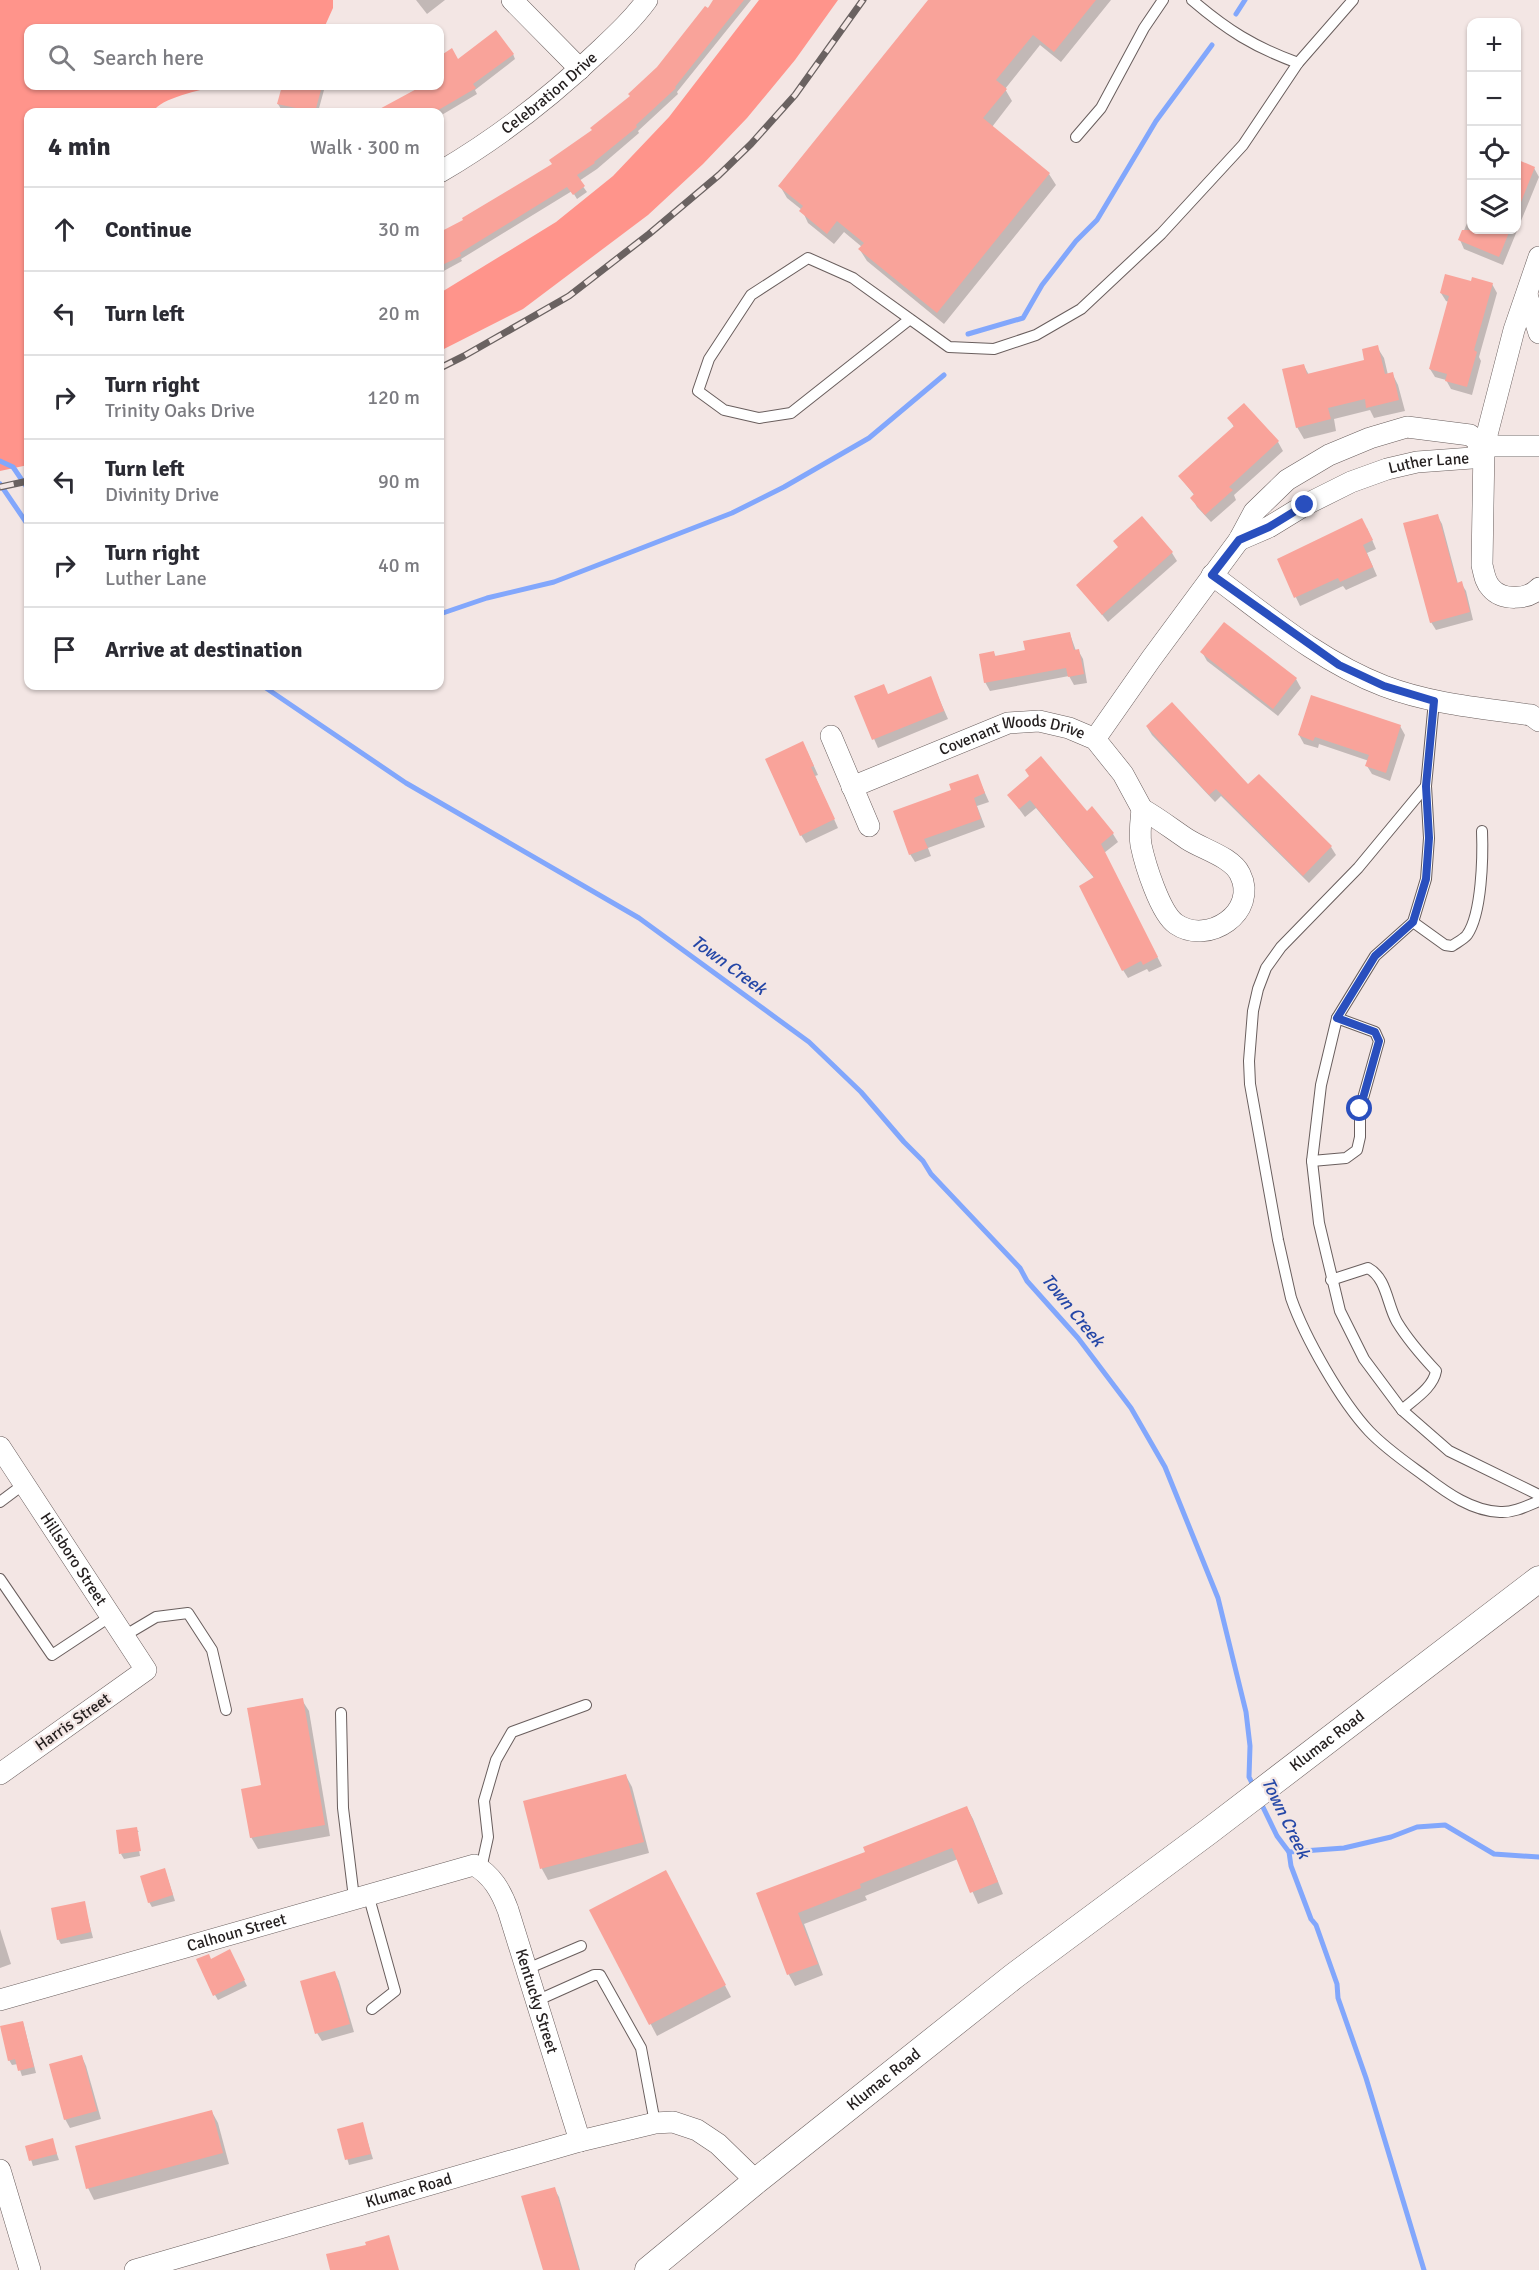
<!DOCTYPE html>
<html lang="en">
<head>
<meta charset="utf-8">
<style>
  body { margin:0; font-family:Signika,sans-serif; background:#f7f7f7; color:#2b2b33 }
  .controls { position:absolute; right:18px; top:18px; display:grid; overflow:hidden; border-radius:12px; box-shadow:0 2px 4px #0004 }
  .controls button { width:54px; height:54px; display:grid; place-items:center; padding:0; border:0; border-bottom:2px solid #e1e1e2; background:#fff; color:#2b2b33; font:30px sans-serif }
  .stop { position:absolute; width:18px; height:18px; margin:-14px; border:4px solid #294fbe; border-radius:50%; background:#fff }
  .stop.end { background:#294fbe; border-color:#fff; box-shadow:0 2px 6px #0008 }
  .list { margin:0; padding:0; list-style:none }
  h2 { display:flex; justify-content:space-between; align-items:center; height:78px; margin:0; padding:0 24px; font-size:26px }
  h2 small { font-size:20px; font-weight:400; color:#7c7c81 }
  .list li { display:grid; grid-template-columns:39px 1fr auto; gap:18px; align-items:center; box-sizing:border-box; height:84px; padding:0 24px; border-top:2px solid #e1e1e2 }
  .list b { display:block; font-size:22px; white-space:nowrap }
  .list p { margin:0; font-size:20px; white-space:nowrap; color:#7c7c81 }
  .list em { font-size:20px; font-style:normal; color:#7c7c81 }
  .icon { flex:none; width:33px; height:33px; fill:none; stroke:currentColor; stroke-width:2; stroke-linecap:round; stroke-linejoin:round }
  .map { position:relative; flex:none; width:1539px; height:2270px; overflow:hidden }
  .search { position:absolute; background:#fff; box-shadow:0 2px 4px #0004; left:24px; top:24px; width:420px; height:66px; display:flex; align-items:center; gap:15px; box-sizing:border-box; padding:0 21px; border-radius:12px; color:#7c7c81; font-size:22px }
  .panel { position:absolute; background:#fff; box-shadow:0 2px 4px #0004; left:24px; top:108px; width:420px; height:582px; border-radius:12px }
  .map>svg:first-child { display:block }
</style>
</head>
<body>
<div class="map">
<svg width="1539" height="2270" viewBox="0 0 1539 2270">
  <rect width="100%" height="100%" fill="#f3e6e4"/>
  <g fill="#ff948b">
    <path d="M0,0H333V8L324,28H28V86H217C201,90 160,98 153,112H28V465L0,471Z"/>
    <path d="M759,0H838L795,60L747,118L703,164L648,215L523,309L440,351V293L556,222L613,176L669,117Z"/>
  </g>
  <g fill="#0003">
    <path d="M416,0H445L427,14Z"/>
    <path d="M715,0H751L677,92L678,94L638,131L639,133L597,169L579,181L587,192L577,199L572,191L461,259L462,261L440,273V234L465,221L554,165L594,131L631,97L658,68Z"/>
    <path d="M930,0H1111L1061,62L1040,45L1005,89L1012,101L992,127L1049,174L1056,185L944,324L867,261L860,250L862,247L844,232L834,244L808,223L802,210L787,198L780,186Z"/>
    <path d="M451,50L458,61L513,54L515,59L475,90L477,94L440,116V112H388L385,108L423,86H440V75L445,72L440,63V57Z"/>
    <path d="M283,86H321L324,90L318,112H294L281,109L278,104Z"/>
    <path d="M335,110L369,112H335Z"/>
    <path d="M1516,161L1534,168L1539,177L1503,265L1464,249L1460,240L1472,211V230H1516Z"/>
    <path d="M1472,283L1492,284L1497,293L1479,357L1481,361L1472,395L1451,389L1446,380L1435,377L1430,369L1449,302L1446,301L1441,293Z"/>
    <path d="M1377,347L1384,358L1388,375L1392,373L1398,385L1405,411L1374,418L1370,410L1334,419L1336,431L1304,439L1297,427L1304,366L1309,375L1366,361Z"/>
    <path d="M1244,405L1278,442L1283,451L1234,495L1236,500L1211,522L1197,507L1192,498L1195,496L1180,477L1234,427L1229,418Z"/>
    <path d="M1437,515L1442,524L1458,584L1461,583L1466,591L1473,620L1436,630L1431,622Z"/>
    <path d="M1367,528L1376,549L1367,553L1377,576L1346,590L1343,586L1300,606L1278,559Z"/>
    <path d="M1119,548L1172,553L1177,561L1108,622L1078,585Z"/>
    <path d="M1070,634L1076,651L1078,650L1083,659L1087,683L1074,685L1069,676L990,691L985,682L994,653L996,657L1026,652Z"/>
    <path d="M1202,652L1296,679L1301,688L1278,716L1207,661Z"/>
    <path d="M930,678L948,719L878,748L856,697L888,695Z"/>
    <path d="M1400,726L1405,735L1390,781L1372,774L1367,766L1369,761L1319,744L1318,748L1304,744L1299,735Z"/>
    <path d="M1147,727L1248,787L1259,776L1331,847L1336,855L1309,883L1221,796L1215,802L1152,735Z"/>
    <path d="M807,751L818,775L815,776L838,828L806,843L801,835Z"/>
    <path d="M977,775L989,802L977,806L985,827L928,848L931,856L915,862L910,854L953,791Z"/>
    <path d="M1009,795L1086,813L1113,834L1118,842L1104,853L1162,966L1149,972L1147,969L1128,978L1123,970L1095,879L1036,808L1025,817Z"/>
    <path d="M302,1700L309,1711L330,1836L258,1849L251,1837Z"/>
    <path d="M626,1776L632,1787L649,1853L548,1880L542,1869L524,1802Z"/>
    <path d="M967,1808L973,1819L1003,1894L978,1904L958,1859L865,1896L867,1900L804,1924L823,1975L795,1986L789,1975L758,1894L867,1853Z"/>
    <path d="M136,1829L139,1832H136L140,1856L124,1859L121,1854Z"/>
    <path d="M165,1870L175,1901L152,1907L149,1902Z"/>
    <path d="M672,1883L731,1997L657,2036L591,1910Z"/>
    <path d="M84,1903L93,1938L61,1944L58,1939Z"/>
    <path d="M0,1929L11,1964L0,1968Z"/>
    <path d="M232,1956L247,1986L218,2000L215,1995L211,1961Z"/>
    <path d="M335,1973L339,1981L354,2032L322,2041L317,2033Z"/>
    <path d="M23,2022L36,2073L22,2076L18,2064L12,2065L9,2060Z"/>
    <path d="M82,2057L86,2066L101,2119L70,2128L65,2119Z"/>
    <path d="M212,2112L218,2123L229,2164L94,2200L88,2188Z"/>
    <path d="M362,2124L373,2159L349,2165L339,2130Z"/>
    <path d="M52,2140L59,2160L33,2166L27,2147Z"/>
    <path d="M554,2188L559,2197L580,2270H544Z"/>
  </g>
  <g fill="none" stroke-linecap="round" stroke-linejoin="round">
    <g stroke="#82a7fc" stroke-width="5">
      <path d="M1236,14L1245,0"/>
      <path d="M968,334L1023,318L1042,285L1076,241L1097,220L1156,121L1212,45"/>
      <path d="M0,461L13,467L28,489"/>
      <path d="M0,484L28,525"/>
      <path d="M440,614L487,598L554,582L732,513L784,487L869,438L944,375"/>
      <path d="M263,686L406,783L639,918L809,1042L861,1092L904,1142L923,1161L931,1174L1020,1268L1027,1281L1078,1338L1131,1408L1165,1467L1218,1598L1246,1712L1250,1746L1249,1777L1254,1787"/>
      <path d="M1260,1801L1277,1836L1289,1852L1291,1866L1311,1919L1316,1925L1337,1984L1338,1998L1366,2078L1424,2270"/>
      <path d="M1289,1852L1344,1848L1391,1837L1417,1827L1445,1825L1494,1854L1539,1857"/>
    </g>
  </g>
  <g fill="#f9a39a">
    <path d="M713,0H744L675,87L676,88L636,125L637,127L594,162L595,163L577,175L585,186L573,195L567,187L460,253L461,256L440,266V232L463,220L462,218L552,164L549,160L592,130L590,128L630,96L628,94L657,67L705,6L708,8Z"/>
    <path d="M928,0H1096L1054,52L1033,35L996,80L1007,89L983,118L1050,173L937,313L858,249L864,243L837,221L827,234L799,211L803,206L778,186Z"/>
    <path d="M496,30L514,54L473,84L476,88L435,112H374L422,86H440V56L452,48L458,59Z"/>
    <path d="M282,86H322L315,112L277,104Z"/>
    <path d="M1516,159L1535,167L1517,212L1516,211Z"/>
    <path d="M1462,230H1510L1499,257L1458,240Z"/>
    <path d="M1445,274L1471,281L1472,277L1493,283L1474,350L1477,352L1467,387L1445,381L1447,374L1429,369L1449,296L1440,293Z"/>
    <path d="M1378,345L1385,374L1393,372L1399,400L1366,408L1365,399L1328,408L1331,419L1296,428L1282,369L1304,364L1307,374L1364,360L1362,349Z"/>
    <path d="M1244,403L1279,441L1229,487L1233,490L1205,515L1190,498L1194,494L1178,476L1234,426L1227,418Z"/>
    <path d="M1438,514L1457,583L1462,581L1470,612L1430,623L1403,523Z"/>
    <path d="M1142,516L1173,552L1102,615L1076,585L1118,547L1113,541Z"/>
    <path d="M1362,518L1373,540L1363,545L1373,567L1340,582L1338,578L1294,598L1277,559Z"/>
    <path d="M1224,622L1297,678L1273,709L1200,652Z"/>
    <path d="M1070,632L1074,650L1079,649L1084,674L1068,677L1066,668L984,683L979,654L994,651L995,656L1025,650L1023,641Z"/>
    <path d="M931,676L944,711L872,740L854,696L884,684L888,694Z"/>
    <path d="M1311,695L1401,725L1386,773L1365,766L1369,755L1315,737L1313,741L1298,735Z"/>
    <path d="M1172,702L1248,784L1259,774L1332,846L1303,876L1216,789L1209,795L1146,726Z"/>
    <path d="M803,741L814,766L811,767L835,819L800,836L765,759Z"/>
    <path d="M1041,756L1087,811L1092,806L1114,833L1101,844L1158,957L1143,965L1141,961L1122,971L1079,886L1094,877L1030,800L1019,809L1007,795L1029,776L1025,770Z"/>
    <path d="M978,774L985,793L974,798L981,819L924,839L928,848L909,855L893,811L951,790L949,784Z"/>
    <path d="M303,1698L325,1825L250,1838L241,1789L261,1785L247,1708Z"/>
    <path d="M626,1774L644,1842L540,1869L523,1801Z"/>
    <path d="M967,1806L998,1882L970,1893L952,1848L860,1884L861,1888L798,1913L818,1964L787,1975L756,1893L865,1852L863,1847Z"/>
    <path d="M137,1827L141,1851L119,1854L116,1830Z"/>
    <path d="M165,1868L173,1895L148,1903L140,1876Z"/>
    <path d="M666,1870L726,1985L649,2025L589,1910Z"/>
    <path d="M85,1901L91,1932L57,1940L51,1908Z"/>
    <path d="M230,1949L245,1980L213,1996L196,1959L209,1954L211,1959Z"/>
    <path d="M335,1971L350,2024L315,2034L300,1981Z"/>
    <path d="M23,2021L34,2067L18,2071L15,2059L8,2061L0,2026Z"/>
    <path d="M82,2055L97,2111L64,2120L49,2064Z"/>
    <path d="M212,2110L223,2153L86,2189L75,2146Z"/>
    <path d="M363,2122L371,2154L345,2160L337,2129Z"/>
    <path d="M53,2138L57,2154L29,2161L25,2146Z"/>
    <path d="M555,2187L579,2270H543L521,2196Z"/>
    <path d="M389,2235L399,2270H330L326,2254L366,2245L365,2242Z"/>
  </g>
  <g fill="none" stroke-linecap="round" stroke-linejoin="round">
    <g stroke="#695e5d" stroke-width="12">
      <g id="service">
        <path d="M1192,0C1227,30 1254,47 1298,63"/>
        <path d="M1076,137L1101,108L1144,28L1163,0"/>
        <path d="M910,319L791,413L759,418L724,410L698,391L709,359L751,295L808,258L853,278L857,281L949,347L994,349L1036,335L1081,309L1161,234L1243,145L1298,63L1353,0"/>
        <path d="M1434,701L1426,786L1429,838L1426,879L1413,922L1375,956L1337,1018L1321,1085L1312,1161L1319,1223L1340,1311L1364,1359L1402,1410L1449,1451L1539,1495"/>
        <path d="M1426,786L1358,868L1281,947L1266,968L1258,989L1253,1011L1249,1061L1250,1084L1278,1240L1291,1298C1305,1338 1341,1401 1369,1431C1386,1449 1407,1463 1426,1477C1447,1493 1472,1511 1500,1512C1513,1513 1527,1506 1539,1501"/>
        <path d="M1413,922L1445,945L1452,946C1456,943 1464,939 1467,935C1482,914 1483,856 1482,831"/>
        <path d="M1312,1161L1346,1158L1357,1150L1360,1137V1109L1379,1041L1375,1032L1337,1018"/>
        <path d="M1331,1280L1368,1268C1387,1278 1387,1305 1397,1322C1408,1340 1421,1355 1436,1371C1433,1388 1414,1399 1402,1410"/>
        <path d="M0,1502L24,1484"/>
        <path d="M0,1579L52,1655L111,1616"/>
        <path d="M124,1636L156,1617L188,1613L212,1650L226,1710"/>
        <path d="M341,1713L343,1808L354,1898"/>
        <path d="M481,1869L488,1837L484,1801L496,1760L512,1732L586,1705"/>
        <path d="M368,1894L395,1991L372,2009"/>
        <path d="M527,1969L581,1946"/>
        <path d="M536,2001L594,1975H600L641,2048L655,2123"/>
      </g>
    </g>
    <g stroke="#695e5d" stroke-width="22">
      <g id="minor">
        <path d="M512,0L580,69"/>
        <path id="s1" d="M440,172C498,138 551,97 600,50C617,34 633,19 647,0"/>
        <path d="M1539,257L1514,330L1484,446H1539"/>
        <path d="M1527,295L1539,333"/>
        <path d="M1484,446L1482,565C1484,573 1485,582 1491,588C1502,601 1528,600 1539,588"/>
        <path id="s2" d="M1239,540L1269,527L1305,505L1351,482L1387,469L1417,462L1472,458L1484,446"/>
        <path d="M1212,575C1266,615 1321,662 1384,686C1431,704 1482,708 1531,715L1539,721"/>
        <path d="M831,736L869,826"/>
        <path d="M1095,739L1151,659L1239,540L1254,512L1287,480L1329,455L1370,438L1407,427L1470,435L1484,446"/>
        <path id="s3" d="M852,787L1008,723L1039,721L1069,728L1095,739L1123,774L1142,809"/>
        <path d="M1142,809C1158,818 1172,829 1187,839C1202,849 1232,857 1240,874C1259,912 1208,946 1176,924C1160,913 1145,864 1141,845C1139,834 1141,820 1142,809Z"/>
        <path id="s4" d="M0,1447L146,1670L0,1774"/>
        <path id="s5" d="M0,2000L474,1865C492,1875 501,1891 508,1910L580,2141"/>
        <path d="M0,2170L30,2270"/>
        <path id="s6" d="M135,2270L580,2141L655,2123L673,2122L697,2130L718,2144L756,2181"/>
      </g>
    </g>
    <g stroke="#695e5d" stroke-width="27">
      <g id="tertiary">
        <path id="s7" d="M648,2270L756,2181L1014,1976L1208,1832L1539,1579"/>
      </g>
    </g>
    <use href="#service" stroke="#fff" stroke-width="10"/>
    <use href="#minor" stroke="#fff" stroke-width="21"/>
    <use href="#tertiary" stroke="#fff" stroke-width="26"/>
    <g stroke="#6a6261" stroke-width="7">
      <g id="rail">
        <path d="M440,368L464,356L569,296L649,234L719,175L751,144L795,95L863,0"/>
        <path d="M0,487L28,481"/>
      </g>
    </g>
    <use href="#rail" stroke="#f3e6e4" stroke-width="4.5" stroke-dasharray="14" stroke-linecap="butt"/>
  </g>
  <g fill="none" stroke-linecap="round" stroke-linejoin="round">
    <path stroke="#294fbe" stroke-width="8" d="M1305,505L1269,527L1239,540L1212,575L1339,665L1384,686L1434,701L1426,786L1429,838L1426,879L1413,922L1375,956L1337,1018L1375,1032L1379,1041L1360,1109"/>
  </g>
  <g text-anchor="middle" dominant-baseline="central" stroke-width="4.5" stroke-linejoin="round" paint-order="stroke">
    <g font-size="16" fill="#241f1f" stroke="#f3e6e4">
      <text stroke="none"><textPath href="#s1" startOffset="135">Celebration Drive</textPath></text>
      <text stroke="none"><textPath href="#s2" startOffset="207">Luther Lane</textPath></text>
      <text stroke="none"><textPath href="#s3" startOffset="171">Covenant Woods Drive</textPath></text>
      <text stroke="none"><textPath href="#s4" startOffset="134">Hillsboro Street</textPath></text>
      <text transform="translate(73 1722) rotate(-35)">Harris Street</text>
      <text stroke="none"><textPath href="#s7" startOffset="861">Klumac Road</textPath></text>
      <text stroke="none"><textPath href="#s5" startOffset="246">Calhoun Street</textPath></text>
      <text stroke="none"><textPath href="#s5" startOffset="646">Kentucky Street</textPath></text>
      <text stroke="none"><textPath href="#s7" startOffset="303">Klumac Road</textPath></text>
      <text stroke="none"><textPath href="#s6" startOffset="285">Klumac Road</textPath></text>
    </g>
    <g font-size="18" font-style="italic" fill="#2547a7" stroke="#f3e6e4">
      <text transform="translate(729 965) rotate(36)">Town Creek</text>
      <text transform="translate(1073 1310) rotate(51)">Town Creek</text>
      <text transform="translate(1286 1818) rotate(64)">Town Creek</text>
    </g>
  </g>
</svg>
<div class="controls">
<button>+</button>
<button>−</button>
<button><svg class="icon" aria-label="locate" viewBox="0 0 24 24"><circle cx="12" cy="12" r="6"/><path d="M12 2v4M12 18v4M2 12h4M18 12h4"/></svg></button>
<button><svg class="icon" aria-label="layers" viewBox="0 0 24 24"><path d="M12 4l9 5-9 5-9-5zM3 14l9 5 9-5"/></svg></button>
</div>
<div class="stop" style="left:1360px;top:1109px"></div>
<div class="stop end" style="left:1305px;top:505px"></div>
<div class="search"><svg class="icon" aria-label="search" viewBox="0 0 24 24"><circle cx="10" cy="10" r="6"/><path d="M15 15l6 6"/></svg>Search here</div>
<section class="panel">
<h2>4 min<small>Walk · 300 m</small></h2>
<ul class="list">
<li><svg class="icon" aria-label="ahead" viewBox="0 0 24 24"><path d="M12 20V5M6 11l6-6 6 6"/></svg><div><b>Continue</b></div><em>30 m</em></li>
<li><svg class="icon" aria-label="left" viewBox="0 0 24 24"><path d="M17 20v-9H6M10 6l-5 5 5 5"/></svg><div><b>Turn left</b></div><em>20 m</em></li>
<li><svg class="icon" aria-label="right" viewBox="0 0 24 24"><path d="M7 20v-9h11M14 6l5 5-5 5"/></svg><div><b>Turn right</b><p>Trinity Oaks Drive</p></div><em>120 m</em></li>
<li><svg class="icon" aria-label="left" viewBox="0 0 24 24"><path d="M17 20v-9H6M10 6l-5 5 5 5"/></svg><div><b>Turn left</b><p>Divinity Drive</p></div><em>90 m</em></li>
<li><svg class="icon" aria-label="right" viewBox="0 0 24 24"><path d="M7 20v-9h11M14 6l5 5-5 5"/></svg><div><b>Turn right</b><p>Luther Lane</p></div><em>40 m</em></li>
<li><svg class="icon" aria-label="arrive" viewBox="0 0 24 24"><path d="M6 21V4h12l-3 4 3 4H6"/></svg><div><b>Arrive at destination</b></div></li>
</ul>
</section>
</div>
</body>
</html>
